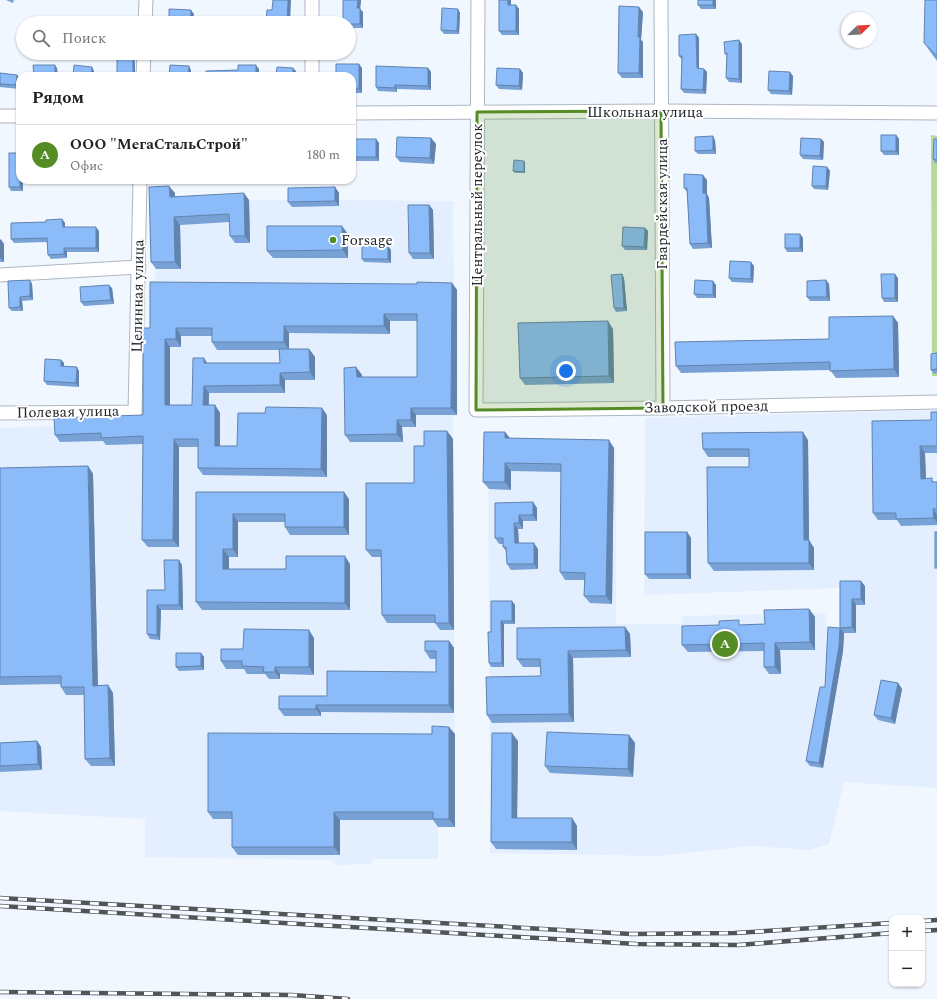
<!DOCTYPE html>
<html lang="ru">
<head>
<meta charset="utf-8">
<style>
  body { margin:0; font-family:Spectral,serif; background:#f6f6f6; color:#222 }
  .controls { position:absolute; right:12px; bottom:12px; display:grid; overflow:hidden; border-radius:8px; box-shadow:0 1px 3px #0004 }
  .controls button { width:36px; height:36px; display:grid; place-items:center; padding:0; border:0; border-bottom:1px solid #e0e0e0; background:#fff; color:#222; font:20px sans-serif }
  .compass { position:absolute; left:841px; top:12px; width:36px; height:36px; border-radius:50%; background:#fff; box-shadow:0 1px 3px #0004; rotate:66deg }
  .you { position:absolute; left:566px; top:371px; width:14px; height:14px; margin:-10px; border:3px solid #fff; border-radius:50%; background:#1a73e8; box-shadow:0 0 0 6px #1a73e833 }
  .badge { display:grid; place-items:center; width:26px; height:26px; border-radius:50%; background:#568c25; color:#fff; font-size:13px; font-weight:700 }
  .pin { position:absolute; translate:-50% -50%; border:2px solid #fff; box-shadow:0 1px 4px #0006 }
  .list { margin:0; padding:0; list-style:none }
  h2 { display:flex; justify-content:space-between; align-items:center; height:52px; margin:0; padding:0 16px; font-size:17px }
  h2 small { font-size:13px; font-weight:400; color:#767676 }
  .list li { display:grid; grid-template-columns:26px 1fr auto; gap:12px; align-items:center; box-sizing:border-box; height:60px; padding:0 16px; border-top:1px solid #e0e0e0 }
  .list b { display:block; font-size:15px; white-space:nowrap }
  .list p { margin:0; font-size:13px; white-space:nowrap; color:#767676 }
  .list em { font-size:13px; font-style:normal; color:#767676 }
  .icon { flex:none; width:22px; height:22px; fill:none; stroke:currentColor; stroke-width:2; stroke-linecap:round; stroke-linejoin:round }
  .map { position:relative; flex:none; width:937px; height:999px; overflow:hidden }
  .search { position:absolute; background:#fff; box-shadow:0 1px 3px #0004; left:16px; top:16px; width:340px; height:44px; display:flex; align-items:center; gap:10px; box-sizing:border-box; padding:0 14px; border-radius:22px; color:#767676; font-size:15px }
  .panel { position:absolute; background:#fff; box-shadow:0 1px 3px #0004; left:16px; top:72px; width:340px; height:112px; border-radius:12px }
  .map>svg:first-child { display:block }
</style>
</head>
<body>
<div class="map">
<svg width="937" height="999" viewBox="0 0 937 999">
  <rect width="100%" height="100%" fill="#f1f7ff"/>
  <g fill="#e3effe">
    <path d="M175,193V204L234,200H292L339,193V200L453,201L454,290H457V415L453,416L455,827H438V859H373L371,864L334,865L332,860L145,857V819L0,811V428L148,422L156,335L154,194Z"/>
    <path d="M937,410V788L844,782L829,844L810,850L752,846L656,856L490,853L488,438L512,445L616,447V624H681L683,616L825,613L828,631H841V588L644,595L645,418Z"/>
  </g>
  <path fill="#b5d99e" d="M931,135L937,136V376H932Z"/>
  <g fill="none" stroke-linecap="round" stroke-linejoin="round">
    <g stroke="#adb6c2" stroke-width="15">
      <g id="minor">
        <path d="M312,0V23"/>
        <path d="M478,0L476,410L663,408L937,402"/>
        <path d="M661,0L663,408"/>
        <path d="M145,23L146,0"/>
        <path d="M312,53V76"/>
        <path d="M143,76L144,53"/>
        <path d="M352,113L661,111L937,113"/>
        <path d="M0,116H20"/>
        <path d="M0,275L139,267"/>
        <path d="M0,413L135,412L140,180"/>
      </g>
    </g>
    <use href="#minor" stroke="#fff" stroke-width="13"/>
    <g stroke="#50555a" stroke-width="4.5">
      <g id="rail">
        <path d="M0,898L631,934L735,933L892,923"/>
        <path d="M0,906L636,944L738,945L892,933"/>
        <path d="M922,921L937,920"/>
        <path d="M922,931L937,930"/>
        <path d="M0,992L292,995L348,999"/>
      </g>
    </g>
    <use href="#rail" stroke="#fff" stroke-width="3" stroke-dasharray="9" stroke-linecap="butt"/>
  </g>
  <g fill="#78a1d6" fill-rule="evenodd">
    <path d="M6,0H14L13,3Z"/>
    <path d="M343,0H361L360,9L363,12V28H349V23Z"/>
    <path d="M496,0H511V5H516L519,9V35H502L499,31V0Z"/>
    <path d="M698,0H716V9H701L698,5Z"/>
    <path d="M937,0V61L924,43Z"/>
    <path d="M458,9L460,13L459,34H444L441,30Z"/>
    <path d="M643,12L641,40L643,42V78H622L618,73Z"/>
    <path d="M696,34L699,38V68L704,69L707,72L706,94L684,93L681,89L682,60L679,56Z"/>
    <path d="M742,44V83L729,82L726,78L727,56L725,54Z"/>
    <path d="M362,68V93H352V76Z"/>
    <path d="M428,68L431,72V90L397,89V92L378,91L376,87Z"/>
    <path d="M520,69L523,73L522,90L499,89L496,85Z"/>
    <path d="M0,73L17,75L20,79L19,89L0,87Z"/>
    <path d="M793,76L792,95L771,94L768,90Z"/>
    <path d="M896,135L899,139V155H884L881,151Z"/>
    <path d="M431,138L436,144L434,164L400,162L396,157Z"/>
    <path d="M352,139H376L379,143V161H354L352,159Z"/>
    <path d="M821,139L824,142L823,160L803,159L800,155Z"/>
    <path d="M937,139V163H935L933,159Z"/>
    <path d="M715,140L716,154H698L695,151Z"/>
    <path d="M524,161L525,163V173H515L513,171Z"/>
    <path d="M827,167L830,171L828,190L814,189L812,186Z"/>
    <path d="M20,180L23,191H11L9,187Z"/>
    <path d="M707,180V194L709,198L712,248L693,249L690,244L687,192L684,188Z"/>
    <path d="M335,187L339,193V206L292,207L288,202Z"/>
    <path d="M175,193V197L249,200L250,243H235L230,236V222L180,225L181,269H156L151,262Z"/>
    <path d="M429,205L433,210L434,259H413L409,253Z"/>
    <path d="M62,219L65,223V227L99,231V252H67V258L51,259L48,255L47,242L14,243L11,239L46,222Z"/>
    <path d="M645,228L648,231L647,250H625L622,246Z"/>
    <path d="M348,234V258H273L267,251Z"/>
    <path d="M800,234L803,238V252H787L785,248Z"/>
    <path d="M0,240H1L4,244V262H0Z"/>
    <path d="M388,246L391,250V263L364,262L362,259Z"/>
    <path d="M754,266L753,283L732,282L729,278Z"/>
    <path d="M622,274L624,278L627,311L616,312L614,308Z"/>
    <path d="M898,278V302H884L882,298Z"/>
    <path d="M30,280L32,284L33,300L22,301L23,311H12L9,308Z"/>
    <path d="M826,280L829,284L830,301H810L807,297Z"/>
    <path d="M452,283L457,290V415H416V427H402L403,442H350L345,435L356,367L362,375V377H417V321H390V334L289,333V349H309L315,357V380H285V393H209V405H215L220,413V446H237L327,415V477L203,475L198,468V447H179V547H148L142,540L143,444L106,445L103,441L60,442L55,435L143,415L150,328L417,284ZM181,336H212V342L217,350H279L280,363H207L192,405H170V347H181Z"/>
    <path d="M716,285V298H697L694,294Z"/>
    <path d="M112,288L114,304L84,306L81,302Z"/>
    <path d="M893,316L898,323L899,377L836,378L830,370L681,373L676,366L829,339Z"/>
    <path d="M613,329L614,383L525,385L520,378Z"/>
    <path d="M937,353V373L934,374L931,370Z"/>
    <path d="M61,360L64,363V367L79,371V387L47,385L44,381Z"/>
    <path d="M937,412V453H925L926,478L935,482H937V525L901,526L897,520H878L873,513L931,420Z"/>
    <path d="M447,431L453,439L454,630H440L435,623H387L382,615L381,557H372L366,550L414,483L424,446Z"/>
    <path d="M505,432L510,438L614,448L612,604L590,603L584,596L585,580H565L560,572L561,472L511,471V490L489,489L483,482Z"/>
    <path d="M808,440L809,540L814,548V570L714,571L708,563L749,467V457H708L703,449Z"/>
    <path d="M88,466L93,474L98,685H108L113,693L115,766H91L85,759L84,695H66L61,687V684L0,685V468Z"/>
    <path d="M196,492L349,499V535H290L285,527V522H238V557H229V569H286L350,564V610H202L196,602Z"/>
    <path d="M533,502L537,508V521H523V529H518L519,543L538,549V569L511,570L507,564L506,551L503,547V544H499L495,538Z"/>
    <path d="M687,532L691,538V579H649L645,574Z"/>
    <path d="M182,565L183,610H161L160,640L150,639L147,634V590H165Z"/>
    <path d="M840,581L865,586V605H856V633H844L843,651L823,768L810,766L806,761L840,628Z"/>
    <path d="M512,601L515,605V624H504V667H491L489,663L491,632Z"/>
    <path d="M809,609L815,617V650H780L781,674H769L764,667V651L688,652L682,645L742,625L765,624Z"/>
    <path d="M625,627L630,634L631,657L573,658L574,722L492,723L487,715L541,676L540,667H523L517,659Z"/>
    <path d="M314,638V675L280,674V679H269L265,674H247L244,669H226L221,661L243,649Z"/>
    <path d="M449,641L454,648V713L321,712V716H284L279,709L327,696L436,672V659H430L425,651Z"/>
    <path d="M201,653L204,657V670L179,671L176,667Z"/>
    <path d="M898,683L902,689L895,724L878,720L874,715Z"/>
    <path d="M455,734V827H438L433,820H340V855H238L232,847V819H213L208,812Z"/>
    <path d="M629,735L635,743L633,777L550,773L545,766Z"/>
    <path d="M37,741L41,747L42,770L0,772V743Z"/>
    <path d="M518,741L517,818H572L577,826V850L496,849L491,842Z"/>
  </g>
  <g fill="#6183ae">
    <path d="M288,0H291L290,23H287Z"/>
    <path d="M358,0H361L360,9L363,12V28L360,24L357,8Z"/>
    <path d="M508,0H511V9L508,5Z"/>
    <path d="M713,0H716V9L713,5Z"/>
    <path d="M516,5L519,9V35L516,31Z"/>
    <path d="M639,7L643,12L641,40L643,42V78L639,73L638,37Z"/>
    <path d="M458,9L460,13L459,34L457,31Z"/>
    <path d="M191,10L194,14L193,23H190Z"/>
    <path d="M696,34L699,38V72L697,68Z"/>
    <path d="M739,40L742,44V83L739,79Z"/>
    <path d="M133,58L135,62V76H133Z"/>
    <path d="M359,64L362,68V93L359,89Z"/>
    <path d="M55,65L57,68L58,76H55Z"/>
    <path d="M256,65L259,69V76H256Z"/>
    <path d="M189,66L191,70V76H188Z"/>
    <path d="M92,67L94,71V76H91Z"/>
    <path d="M293,68L296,71V76H293Z"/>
    <path d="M428,68L431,72V90L428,86Z"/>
    <path d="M520,69L523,73L522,90L519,86Z"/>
    <path d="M704,69L707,72L706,94L703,90Z"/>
    <path d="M790,72L793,76L792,95L789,91Z"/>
    <path d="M17,75L20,79L19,89L16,85Z"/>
    <path d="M395,85L397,89V92L395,88Z"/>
    <path d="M896,135L899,139V155L896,151Z"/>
    <path d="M713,136L715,140L716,154L713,150Z"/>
    <path d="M431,138L436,144L434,164L430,158Z"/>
    <path d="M376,139L379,143V161L376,157Z"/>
    <path d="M821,139L824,142L823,160L820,156Z"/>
    <path d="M524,161L525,163V173L524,172Z"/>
    <path d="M827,167L830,171L828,190L826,186Z"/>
    <path d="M703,175L707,180V194L709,198L712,248L708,243L703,193Z"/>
    <path d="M20,180H23V191L20,187Z"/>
    <path d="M169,186L175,193V204L170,197Z"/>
    <path d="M335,187L339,193V206L335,201Z"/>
    <path d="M244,193L249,200L250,243L245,236Z"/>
    <path d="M429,205L433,210L434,259L430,253Z"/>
    <path d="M174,217L180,225L181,269L175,262Z"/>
    <path d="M62,219L65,223V231L63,227Z"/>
    <path d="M342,226L348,234V258L343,250Z"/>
    <path d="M96,227L99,231V252L96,248Z"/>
    <path d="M645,228L648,231L647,250L644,247Z"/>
    <path d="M800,234L803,238V252L800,248Z"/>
    <path d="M1,240L4,244V262L1,258Z"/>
    <path d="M388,246L391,250V263L388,259Z"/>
    <path d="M64,248L67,252V258L64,254Z"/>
    <path d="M751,262L754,266L753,283L751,279Z"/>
    <path d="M622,274L624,278L627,311L624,308Z"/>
    <path d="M895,274L898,278V302L895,298Z"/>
    <path d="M30,280L32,284L33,300L30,296Z"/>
    <path d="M826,280L829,284L830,301L827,297Z"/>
    <path d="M713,281L716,285V298L713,295Z"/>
    <path d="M452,283L457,290V415L451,408Z"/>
    <path d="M109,285L112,288L114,304L111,300Z"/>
    <path d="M20,297L22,301L23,311L20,307Z"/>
    <path d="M384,314L390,321V334L384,326Z"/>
    <path d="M893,316L898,323L899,377L894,369Z"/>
    <path d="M608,321L613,329L614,383L609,376Z"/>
    <path d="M284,326L289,333V350L284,342Z"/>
    <path d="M176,328L181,336V347L176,339Z"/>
    <path d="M165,339L170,347V412L165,405Z"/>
    <path d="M309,349L315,357V380L310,372Z"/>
    <path d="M204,358L209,366L204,363Z"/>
    <path d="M61,360L64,363V370L61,366Z"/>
    <path d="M77,367L79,371V387L76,383Z"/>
    <path d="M356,367L362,375V385L357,377Z"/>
    <path d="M280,373L285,380V393L280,385Z"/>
    <path d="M204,386L209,393L208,413L203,405Z"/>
    <path d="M215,405L220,413V453L215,446Z"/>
    <path d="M322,408L327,415V477L321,469Z"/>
    <path d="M411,408L416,415V427L411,420Z"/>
    <path d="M397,420L402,427L403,442L397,434Z"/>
    <path d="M447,431L453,439L454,630L449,623Z"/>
    <path d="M505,432L511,440L505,438Z"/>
    <path d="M803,432L808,440L809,540L814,548V570L809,563L804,540Z"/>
    <path d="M174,439L179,447V547L173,540Z"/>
    <path d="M609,440L614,448L612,604L606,596Z"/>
    <path d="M920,446L925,453L926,486L921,479Z"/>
    <path d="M505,463L511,471V490L505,482Z"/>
    <path d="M88,466L93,474L98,693L93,686Z"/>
    <path d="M344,492L349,499V535L344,527Z"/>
    <path d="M533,502L537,508V521L533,515Z"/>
    <path d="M933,509L937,515V523L934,518Z"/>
    <path d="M233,514L238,522V557L233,549Z"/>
    <path d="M519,515L523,521V529L519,523Z"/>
    <path d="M514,523L518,529L519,549L515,543Z"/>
    <path d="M687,532L691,538V579L687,574Z"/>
    <path d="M534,543L538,549V569L534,564Z"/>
    <path d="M223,549L229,557V577L223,569Z"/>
    <path d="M345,556L350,564V610L345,603Z"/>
    <path d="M179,560L182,565L183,610L179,605Z"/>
    <path d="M861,581L865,586V605L861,599Z"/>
    <path d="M852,599L856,605V633L852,627Z"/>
    <path d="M512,601L515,605V624L512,621Z"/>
    <path d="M157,605L161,610L160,640L157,635Z"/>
    <path d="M809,609L815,617V650L810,642Z"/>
    <path d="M501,621L504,624V667L502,663Z"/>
    <path d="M625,627L630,634L631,657L626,650Z"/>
    <path d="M840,628L844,633L843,651L823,768L819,763Z"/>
    <path d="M309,630L314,638V675L309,667Z"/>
    <path d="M449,641L454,648V713L449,705Z"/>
    <path d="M775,643L780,650L781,674L775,667Z"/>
    <path d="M568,651L573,658L574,722L569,714Z"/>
    <path d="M201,653L204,657V670L201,666Z"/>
    <path d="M275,667L280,674V679L275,672Z"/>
    <path d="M898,683L902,689L895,724L891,718Z"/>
    <path d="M108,685L113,693L115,766L110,758Z"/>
    <path d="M316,705L321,712V716L316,709Z"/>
    <path d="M449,727L455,734V827L449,819Z"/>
    <path d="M512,733L518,741L517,825L512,818Z"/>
    <path d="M629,735L635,743L633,777L628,769Z"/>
    <path d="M37,741L41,747L42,770L38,764Z"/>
    <path d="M334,812L340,820V855L334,847Z"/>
    <path d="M572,818L577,826V850L572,842Z"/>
  </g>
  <g fill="#8bbbf9" stroke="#6183ae">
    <path d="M273,0H288L287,23H266L267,10H272Z"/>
    <path d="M343,0H358L357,8H360V24H349V23H343Z"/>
    <path d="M499,0H508V5H516V31H499Z"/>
    <rect x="698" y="0" width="15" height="5"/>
    <path d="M925,0H937V56L924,43Z"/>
    <path d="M619,6L639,7L638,37H640L639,73H618Z"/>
    <path d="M442,8L458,9L457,31L441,30Z"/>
    <path d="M169,9L191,10L190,23H169Z"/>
    <path d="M696,34L697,68L704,69L703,90L681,89L682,56H679V35Z"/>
    <path d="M739,40V79L726,78L727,53L725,54L724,42Z"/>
    <rect x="117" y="58" width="16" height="18"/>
    <path d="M336,64H359V89H352V76H336Z"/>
    <path d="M33,65H55V76H34Z"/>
    <path d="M74,65L92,67L91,76H73Z"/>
    <path d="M170,65L189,66L188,76H169Z"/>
    <path d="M238,65H256V76H206V71L238,70Z"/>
    <path d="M376,66L428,68V86L395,85V88L376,87Z"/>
    <path d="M277,67L293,68V76H276Z"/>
    <path d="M497,68L520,69L519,86L496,85Z"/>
    <path d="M769,71L790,72L789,91L768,90Z"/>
    <path d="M0,73L17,75L16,85L0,84Z"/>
    <rect x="881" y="135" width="15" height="16"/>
    <path d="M713,136V150L695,151V137Z"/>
    <path d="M397,137L431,138L430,158L396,157Z"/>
    <path d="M801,138L821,139L820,156L800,155Z"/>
    <rect x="352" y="139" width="24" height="18"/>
    <path d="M934,139H937V160L933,159Z"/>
    <rect x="9" y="153" width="11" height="34"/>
    <path d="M514,160L524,161V172L513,171Z"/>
    <path d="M813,166L827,167L826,186H812Z"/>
    <path d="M684,174L703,175V193H706L708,243L690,244L687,188H684Z"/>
    <path d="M169,186L170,197L244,193L245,236H230L229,214L174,217L175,262H151L149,187Z"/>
    <path d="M335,187V201L288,202V188Z"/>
    <path d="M408,205H429L430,253H409Z"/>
    <path d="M62,219L63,227H96V248H64V254L48,255L47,238L11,239V223L46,222V220Z"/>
    <path d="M267,226H342L343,250L267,251Z"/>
    <path d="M623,227L645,228L644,247L622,246Z"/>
    <rect x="785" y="234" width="15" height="14"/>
    <rect x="0" y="240" width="1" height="18"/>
    <rect x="362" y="246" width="26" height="13"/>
    <path d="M730,261L751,262V279L729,278Z"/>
    <path d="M622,274L624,308H614L611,275Z"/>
    <path d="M881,274H895V298H882Z"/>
    <path d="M30,280V296L20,297V307L9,308L8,281Z"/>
    <path d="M695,280L713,281V295L694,294Z"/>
    <path d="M826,280L827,297H807V281Z"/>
    <path d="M150,282L417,284V282L452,283L451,408H411V420H397V434L345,435L344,368L356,367L357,377H417V314H384V326H284V342H212V328H176V339H165V405H192L193,358H204V363H280L279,349H309L310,372L280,373V385L204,386L203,405H215V446H237L238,413H265L266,407L322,408L321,469L198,468V439H174L173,540H142L143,436L101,438V433L55,435L54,418L143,415V328H150Z"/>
    <path d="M109,285L111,300L81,302L80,287Z"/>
    <path d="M893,316L894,369L830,371V362L676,366L675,342L829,339V317Z"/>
    <path d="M608,321L609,376L520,378L518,323Z"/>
    <path d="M937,353V369L931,370V354Z"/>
    <path d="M45,359L61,360V366L77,367L76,383L44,381Z"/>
    <path d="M931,412H937V446H920L921,479L932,478V482H937V509H933L934,518L896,519V513H873L872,421L931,420Z"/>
    <path d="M424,431H447L449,623H435V615H382L381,550H366V483H414V446H424Z"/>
    <path d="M484,432H505V438L609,440L606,596H584L585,573L560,572L561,464L505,463V482H483Z"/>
    <path d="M803,432L804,540H809V563H708L707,467H749V449H703L702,433Z"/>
    <path d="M88,466L93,686L108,685L110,758L85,759L84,687H61V676L0,677V468Z"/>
    <path d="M196,492H344V527H285V514H233V549H223V569H286V556H345V603L196,602Z"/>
    <path d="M533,502V515H519V523H514L515,543H534V564H507L506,547H503V538H495V503Z"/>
    <rect x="645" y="532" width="42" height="42"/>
    <rect x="935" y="532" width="2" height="36"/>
    <path d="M164,560H179V605H157V635L147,634V590H165Z"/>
    <path d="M840,581H861V599H852V627L840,628Z"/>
    <path d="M491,601H512V621H501L502,663H489L488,632H491Z"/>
    <path d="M809,609L810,642L775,643V667H764V643L682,645V626L719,625V621L739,620V625L765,624L764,610Z"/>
    <path d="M625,627L626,650L568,651L569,714L487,715L486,677L541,676L540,659H517V628Z"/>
    <path d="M828,627L840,628L839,646L819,763L806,761L820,687H825Z"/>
    <path d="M244,629L309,630V667H275V672H263L264,667L242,666V661H221V649H243Z"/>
    <path d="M425,641H449V705H316V709H279V696H327V671L436,672V651H425Z"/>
    <path d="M176,653H201V666L176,667Z"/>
    <path d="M881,680L898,683L891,718L874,715Z"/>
    <path d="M432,726L449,727V819H433V812H334V847H232V812H208V733L432,734Z"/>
    <path d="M547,732L629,735L628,769L545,766Z"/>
    <path d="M492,733H512V818H572V842H491Z"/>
    <path d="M37,741L38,764L0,766V743Z"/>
  </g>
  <path fill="#568c25" fill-opacity="0.2" stroke="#568c25" stroke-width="3" stroke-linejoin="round" d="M661,111L663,408L476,410L477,112Z"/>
  <circle fill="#568c25" stroke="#fff" stroke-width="1.5" cx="333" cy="240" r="4"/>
  <g text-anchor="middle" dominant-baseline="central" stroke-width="4" stroke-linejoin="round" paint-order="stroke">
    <g font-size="15" fill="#212529" stroke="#fff">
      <text x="645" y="112">Школьная улица</text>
      <text transform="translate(662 204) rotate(-90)">Гвардейская улица</text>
      <text transform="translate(477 205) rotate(-90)">Центральный переулок</text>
      <text transform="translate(138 296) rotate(-89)">Целинная улица</text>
      <text transform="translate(706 407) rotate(-1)">Заводской проезд</text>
      <text transform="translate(68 412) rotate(-1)">Полевая улица</text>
    </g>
    <g font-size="15" fill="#212529" stroke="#fff" text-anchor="start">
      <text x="341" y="240">Forsage</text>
    </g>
  </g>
</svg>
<div class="controls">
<button>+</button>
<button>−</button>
</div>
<svg class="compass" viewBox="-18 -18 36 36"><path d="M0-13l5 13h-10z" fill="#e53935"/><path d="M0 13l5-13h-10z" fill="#767676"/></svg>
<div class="you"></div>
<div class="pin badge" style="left:725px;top:644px">A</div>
<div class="search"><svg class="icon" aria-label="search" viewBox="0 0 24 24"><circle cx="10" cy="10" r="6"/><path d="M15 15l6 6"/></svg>Поиск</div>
<section class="panel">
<h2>Рядом<small></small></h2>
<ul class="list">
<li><span class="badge">A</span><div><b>ООО &quot;МегаСтальСтрой&quot;</b><p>Офис</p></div><em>180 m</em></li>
</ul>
</section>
</div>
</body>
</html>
